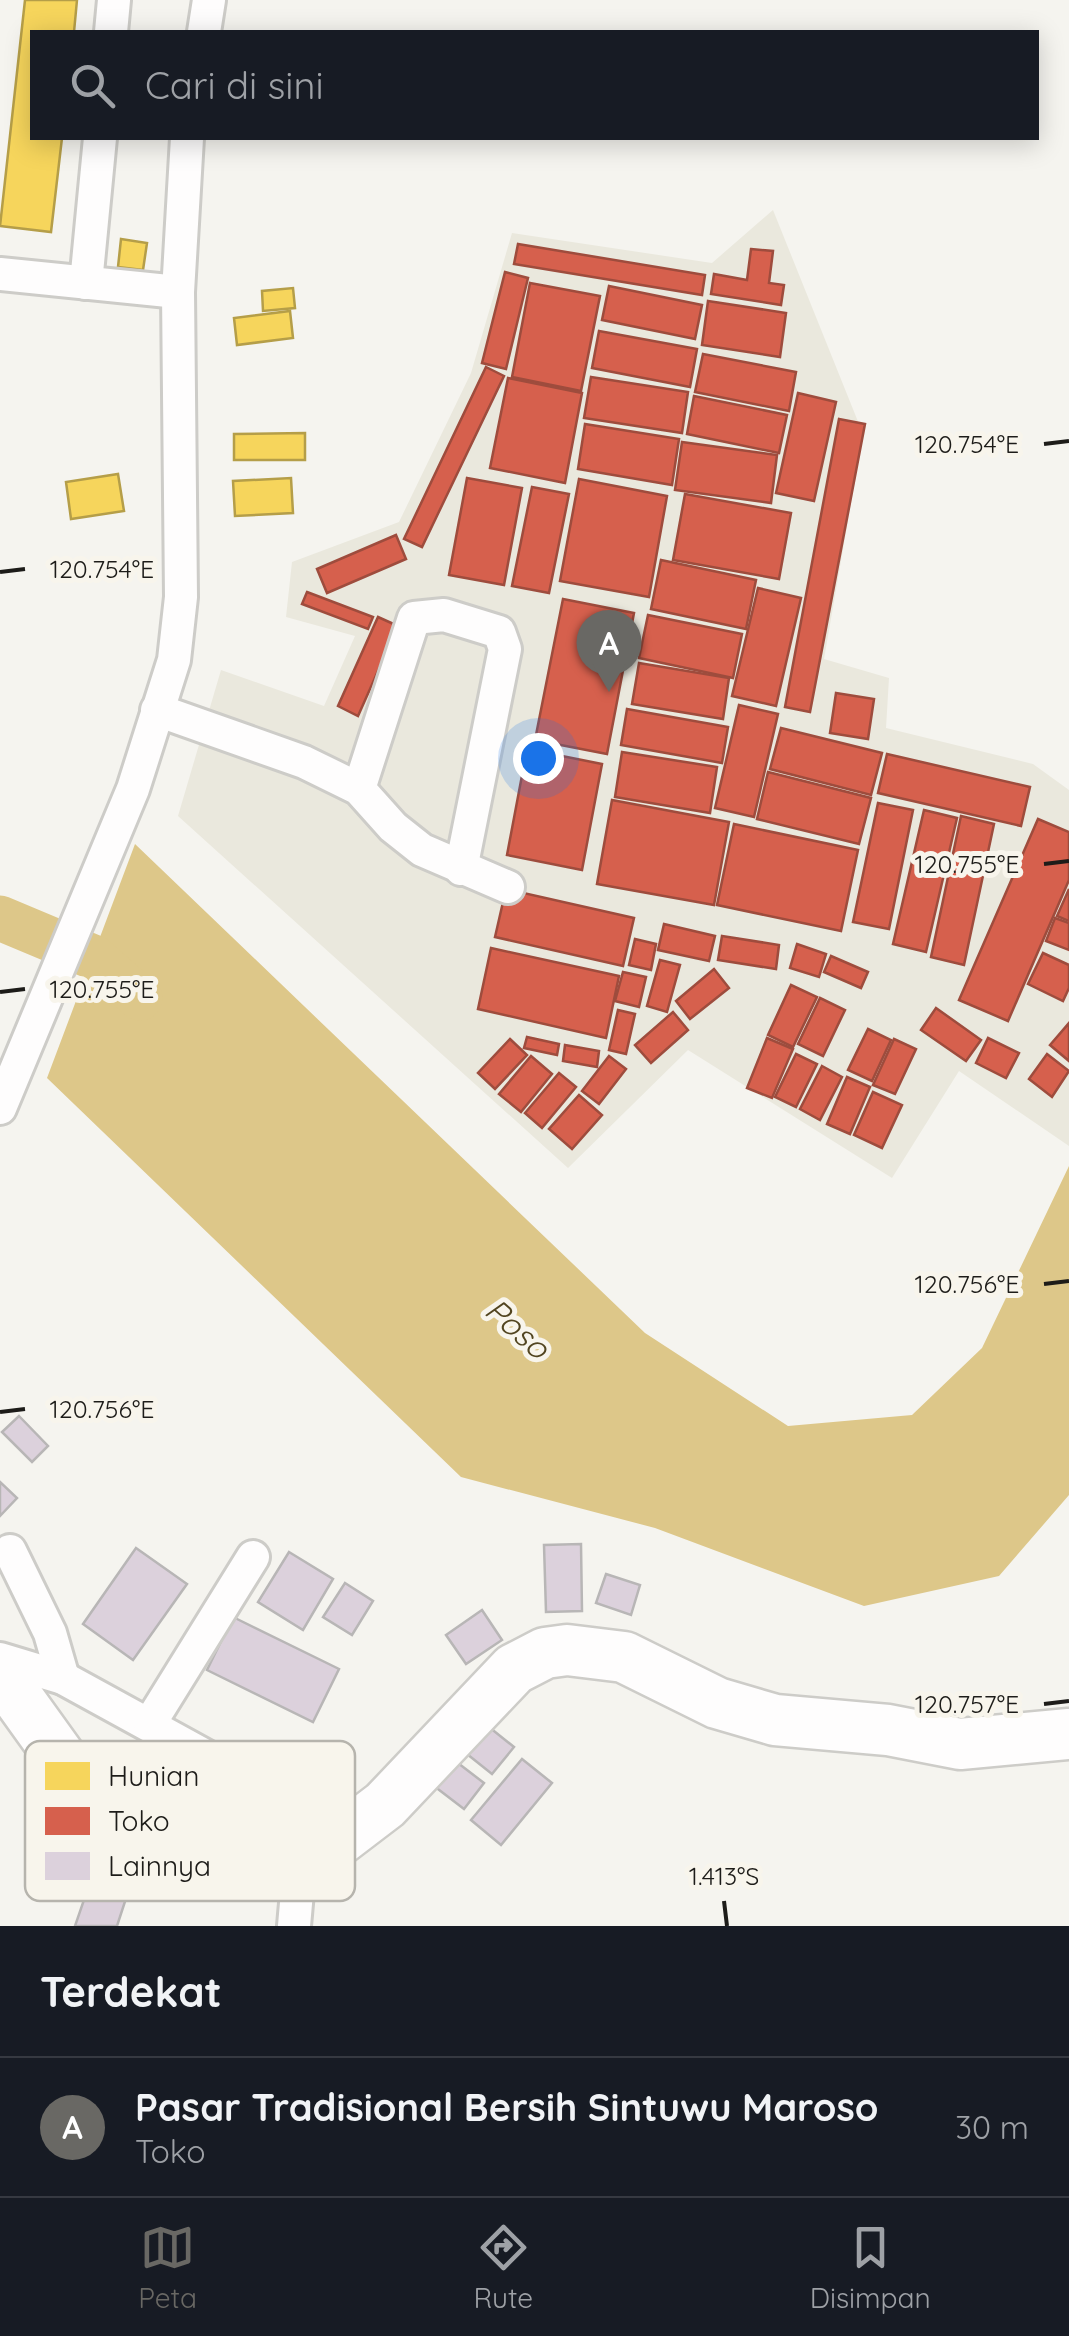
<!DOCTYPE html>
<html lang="id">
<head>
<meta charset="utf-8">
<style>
  body { margin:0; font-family:Quicksand,sans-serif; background:#20242c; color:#f1f3f6 }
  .you { position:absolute; left:538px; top:758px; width:35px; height:35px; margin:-25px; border:8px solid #fff; border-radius:50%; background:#1a73e8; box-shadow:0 0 0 15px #1a73e833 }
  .badge { display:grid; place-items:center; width:65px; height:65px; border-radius:50%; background:#696864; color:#fff; font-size:32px; font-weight:700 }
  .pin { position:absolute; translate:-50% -82px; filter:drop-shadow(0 2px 5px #0008) }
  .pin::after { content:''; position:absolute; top:52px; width:35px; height:30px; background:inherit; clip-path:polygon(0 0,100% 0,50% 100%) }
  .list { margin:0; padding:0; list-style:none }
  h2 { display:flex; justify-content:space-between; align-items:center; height:130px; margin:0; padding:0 40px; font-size:42px }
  h2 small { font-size:32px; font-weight:400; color:#9ea1a6 }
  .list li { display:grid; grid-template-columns:65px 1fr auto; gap:30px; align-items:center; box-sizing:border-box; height:140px; padding:0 40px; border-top:2px solid #363941 }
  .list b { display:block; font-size:38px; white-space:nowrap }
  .list p { margin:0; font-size:32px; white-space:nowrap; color:#9ea1a6 }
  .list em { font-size:32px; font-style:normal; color:#9ea1a6 }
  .icon { flex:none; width:55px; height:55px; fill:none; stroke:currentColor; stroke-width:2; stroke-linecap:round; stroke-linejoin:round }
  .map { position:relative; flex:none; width:1069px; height:1926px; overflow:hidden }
  .search { position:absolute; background:#171b24; box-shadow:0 5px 25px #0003; left:30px; right:30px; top:30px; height:110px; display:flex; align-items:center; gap:25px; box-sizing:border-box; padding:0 35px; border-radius:0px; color:#9ea1a6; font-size:38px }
  .sheet { height:270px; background:#171b24 }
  nav { display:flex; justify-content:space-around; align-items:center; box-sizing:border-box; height:140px; border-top:2px solid #363941; background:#171b24; font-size:28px; color:#9ea1a6 }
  nav a { display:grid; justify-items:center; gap:5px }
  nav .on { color:#696864 }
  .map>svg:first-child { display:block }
</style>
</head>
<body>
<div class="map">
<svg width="1069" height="1926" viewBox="0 0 1069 1926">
  <rect width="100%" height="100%" fill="#f5f4ef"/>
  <path fill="#eae8dd" d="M773,210L863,434L824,659L889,678L886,728L1033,764L1069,790V1146L959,1071L892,1178L688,1050L568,1168L178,816L221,670L324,706L355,636L286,617L292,562L399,522L471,373L512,233L712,263Z"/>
  <path fill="#ddc789" d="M135,844L645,1333L788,1426L912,1415L982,1348L1069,1166V1495L999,1576L864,1606L655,1528L461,1477L47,1078Z"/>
  <g fill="#f6d55c" stroke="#b59e48" stroke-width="2.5">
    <path d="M25,0H77L74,32H32V138H62L51,232L0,226Z"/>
    <path d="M121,239L147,243L143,270L118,267Z"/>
    <path d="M293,288L295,308L263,311L262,291Z"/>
    <path d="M290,311L293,338L237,345L234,318Z"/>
    <path d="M305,433V460H234V434Z"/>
    <path d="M118,474L124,511L71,519L66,482Z"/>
    <path d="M291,478L293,513L235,516L233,481Z"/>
  </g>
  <g fill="#d6604d" stroke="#9e4c3d" stroke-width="2.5">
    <path d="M518,244L705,275L702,295L514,264Z"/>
    <path d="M751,249L773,251L769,283L784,285L781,305L711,294L714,274L747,280Z"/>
    <path d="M505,272L528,278L506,369L482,363Z"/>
    <path d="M530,283L600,296L581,391L512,377Z"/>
    <path d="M609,286L702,305L695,339L602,320Z"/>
    <path d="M708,301L786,313L780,357L702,345Z"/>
    <path d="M599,331L697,349L690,387L592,368Z"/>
    <path d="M703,354L796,372L789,411L695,392Z"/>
    <path d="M486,367L504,376L422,547L404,539Z"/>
    <path d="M591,377L688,392L682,433L584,418Z"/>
    <path d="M508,378L582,393L565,483L490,468Z"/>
    <path d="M798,393L836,402L814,501L776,493Z"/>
    <path d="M694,396L787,415L779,453L687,434Z"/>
    <path d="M839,419L865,424L810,712L785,707Z"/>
    <path d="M585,424L679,439L672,485L578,469Z"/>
    <path d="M682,442L777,455L771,503L675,490Z"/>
    <path d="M467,478L522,488L504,585L449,575Z"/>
    <path d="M579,479L667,496L649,597L560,581Z"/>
    <path d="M532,487L569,494L549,593L512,586Z"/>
    <path d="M685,494L791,513L779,579L673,560Z"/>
    <path d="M396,535L406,559L327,593L317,569Z"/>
    <path d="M661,560L756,580L746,629L651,609Z"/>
    <path d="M758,588L801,598L776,706L732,696Z"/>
    <path d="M307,592L373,617L368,629L302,604Z"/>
    <path d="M563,599L634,613L607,754L535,740Z"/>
    <path d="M648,615L742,634L733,678L639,658Z"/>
    <path d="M378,617L398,626L358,716L338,706Z"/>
    <path d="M639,663L729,678L723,719L632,704Z"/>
    <path d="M836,693L874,699L868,739L830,733Z"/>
    <path d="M739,705L778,714L754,817L715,808Z"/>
    <path d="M627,709L728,727L722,763L621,745Z"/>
    <path d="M781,728L882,753L871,795L770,769Z"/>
    <path d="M527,749L602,764L582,870L507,855Z"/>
    <path d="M622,752L717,767L710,813L615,797Z"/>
    <path d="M887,754L1030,787L1021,826L878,793Z"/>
    <path d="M768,772L871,798L859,844L757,819Z"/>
    <path d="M612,800L729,822L714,905L597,884Z"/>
    <path d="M878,803L913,810L889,929L853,922Z"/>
    <path d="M924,810L957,818L926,952L893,944Z"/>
    <path d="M961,816L994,824L964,965L931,957Z"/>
    <path d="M1038,819L1069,832V880L1008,1021L959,1000Z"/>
    <path d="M734,824L858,850L841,931L717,905Z"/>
    <path d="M506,889L634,918L623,966L495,937Z"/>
    <path d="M1069,889V921L1057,916Z"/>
    <path d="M1055,918L1069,923V950L1046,941Z"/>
    <path d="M664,924L715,936L709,961L658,950Z"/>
    <path d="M722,936L779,945L776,969L718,960Z"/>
    <path d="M635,939L656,944L651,970L629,965Z"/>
    <path d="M797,944L826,954L819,977L790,968Z"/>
    <path d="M491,948L619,976L606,1038L478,1009Z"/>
    <path d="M1043,953L1069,965V988L1063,1001L1028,984Z"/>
    <path d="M831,956L868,972L861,988L824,972Z"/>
    <path d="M660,960L680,965L667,1012L647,1006Z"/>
    <path d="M714,969L729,988L690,1019L676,1001Z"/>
    <path d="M623,972L646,977L639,1007L615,1001Z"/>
    <path d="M791,985L817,997L793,1047L768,1035Z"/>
    <path d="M820,998L845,1010L823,1056L798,1044Z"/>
    <path d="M936,1008L981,1040L966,1061L921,1030Z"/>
    <path d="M618,1010L635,1014L626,1054L609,1050Z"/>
    <path d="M673,1012L688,1030L651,1063L635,1045Z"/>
    <path d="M1069,1023V1061L1050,1045Z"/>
    <path d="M868,1029L891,1040L872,1081L848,1070Z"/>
    <path d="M527,1037L559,1044L557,1055L524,1048Z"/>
    <path d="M767,1038L793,1049L772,1098L747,1088Z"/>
    <path d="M988,1038L1019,1053L1006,1078L976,1063Z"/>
    <path d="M510,1039L527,1055L495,1089L478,1073Z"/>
    <path d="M894,1039L916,1049L895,1094L873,1085Z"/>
    <path d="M565,1045L599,1051L597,1067L563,1061Z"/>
    <path d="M796,1054L817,1064L796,1107L775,1097Z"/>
    <path d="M1047,1054L1069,1071L1052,1097L1029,1079Z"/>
    <path d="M531,1056L552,1074L521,1112L499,1094Z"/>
    <path d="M609,1056L626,1069L599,1104L582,1091Z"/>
    <path d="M822,1066L842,1077L820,1120L800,1109Z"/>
    <path d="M559,1073L576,1087L542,1128L525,1113Z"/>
    <path d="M847,1077L870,1087L850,1134L827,1124Z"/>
    <path d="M873,1092L902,1105L882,1148L854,1135Z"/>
    <path d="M579,1095L602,1115L572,1149L549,1129Z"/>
  </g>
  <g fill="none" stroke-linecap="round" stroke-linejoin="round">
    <path stroke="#ddc789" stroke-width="45" d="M0,918L93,957L140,998"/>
  </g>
  <g fill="#dcd1dc" stroke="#b8b6b6" stroke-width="2.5">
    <path d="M19,1416L48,1446L32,1462L2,1432Z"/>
    <path d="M0,1482L17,1498L0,1516Z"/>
    <path d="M581,1544L582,1611L546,1612L544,1545Z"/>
    <path d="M136,1548L187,1584L133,1660L83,1624Z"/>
    <path d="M289,1552L333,1579L303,1630L258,1602Z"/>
    <path d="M606,1574L640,1585L631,1615L596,1603Z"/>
    <path d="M345,1583L373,1601L352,1635L323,1617Z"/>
    <path d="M482,1610L502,1640L466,1664L446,1635Z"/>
    <path d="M233,1617L339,1669L313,1722L207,1670Z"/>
    <path d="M479,1719L514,1747L492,1774L457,1746Z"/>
    <path d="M522,1759L552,1783L501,1845L471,1820Z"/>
    <path d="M454,1760L484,1783L464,1809L434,1786Z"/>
    <path d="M97,1862L134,1874L117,1926H75Z"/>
  </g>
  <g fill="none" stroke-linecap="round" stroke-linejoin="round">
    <g stroke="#cdccc8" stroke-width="38">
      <g id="minor">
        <path d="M111,32L114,0"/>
        <path d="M204,32L209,0"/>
        <path d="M0,274L178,292"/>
        <path d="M86,283L100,138"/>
        <path d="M157,710L304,762L359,789L393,827L422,850L508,887"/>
        <path d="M359,789L414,618L444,615L499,632L505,649L461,869"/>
        <path d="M0,1108L133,789L174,660L181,597L178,292L187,138"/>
        <path d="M10,1551L50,1633L63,1678"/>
        <path d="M0,1659L63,1678L249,1780L326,1850"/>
        <path d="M150,1723L253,1557"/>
        <path d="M294,1926L300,1858"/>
      </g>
    </g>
    <g stroke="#cdccc8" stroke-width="55">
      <path id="highway" d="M0,1673L74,1776L102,1800L198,1853L250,1861L300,1858L326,1850L385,1805L514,1669L545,1653L567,1650L624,1657L717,1703L775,1720L888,1730L960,1744L1069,1734"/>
    </g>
    <use href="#minor" stroke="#fefdfd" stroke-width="32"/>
    <use href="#highway" stroke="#fefdfd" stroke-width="50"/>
  </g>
  <path fill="none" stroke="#1d1c19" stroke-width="4" d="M1044,444L1069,441M0,572L25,569M1044,864L1069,861M0,992L25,989M1044,1284L1069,1281M0,1412L25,1409M1044,1704L1069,1701M724,1901L727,1926"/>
  <g text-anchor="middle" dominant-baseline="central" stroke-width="10" stroke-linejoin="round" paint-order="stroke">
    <g font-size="32" font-style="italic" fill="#524520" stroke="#f8f5ec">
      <text transform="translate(518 1328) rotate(41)">Poso</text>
    </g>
  </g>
  <rect x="25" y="1741" width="330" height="160" rx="15" fill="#f8f5ec" stroke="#b6b4ad" stroke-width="2.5"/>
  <rect x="45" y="1762" width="45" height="28" fill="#f6d55c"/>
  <rect x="45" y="1807" width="45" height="28" fill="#d6604d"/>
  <rect x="45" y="1852" width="45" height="28" fill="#dcd1dc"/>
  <g font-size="28" fill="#1d1c19">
    <text x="108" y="1786">Hunian</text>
    <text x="108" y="1831">Toko</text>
    <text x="108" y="1876">Lainnya</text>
  </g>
  <g font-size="25" text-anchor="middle" fill="#1d1c19" stroke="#f8f5ec" stroke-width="10" stroke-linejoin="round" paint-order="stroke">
    <text x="967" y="453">120.754°E</text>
    <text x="102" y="578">120.754°E</text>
    <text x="967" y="873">120.755°E</text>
    <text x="102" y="998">120.755°E</text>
    <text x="967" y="1293">120.756°E</text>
    <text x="102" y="1418">120.756°E</text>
    <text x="967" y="1713">120.757°E</text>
    <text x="724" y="1885">1.413°S</text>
  </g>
</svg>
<div class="you"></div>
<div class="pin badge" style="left:609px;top:692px">A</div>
<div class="search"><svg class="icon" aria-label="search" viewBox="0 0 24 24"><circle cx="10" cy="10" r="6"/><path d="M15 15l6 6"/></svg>Cari di sini</div>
</div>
<section class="sheet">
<h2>Terdekat<small></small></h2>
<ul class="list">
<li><span class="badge">A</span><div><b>Pasar Tradisional Bersih Sintuwu Maroso</b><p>Toko</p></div><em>30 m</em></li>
</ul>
</section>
<nav>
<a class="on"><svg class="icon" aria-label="map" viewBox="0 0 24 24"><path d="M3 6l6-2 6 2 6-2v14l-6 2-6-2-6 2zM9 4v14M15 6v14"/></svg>Peta</a>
<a><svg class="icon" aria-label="directions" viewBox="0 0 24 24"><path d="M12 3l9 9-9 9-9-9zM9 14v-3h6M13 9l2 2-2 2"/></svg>Rute</a>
<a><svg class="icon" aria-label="saved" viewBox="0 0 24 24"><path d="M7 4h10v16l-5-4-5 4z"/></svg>Disimpan</a>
</nav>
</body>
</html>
